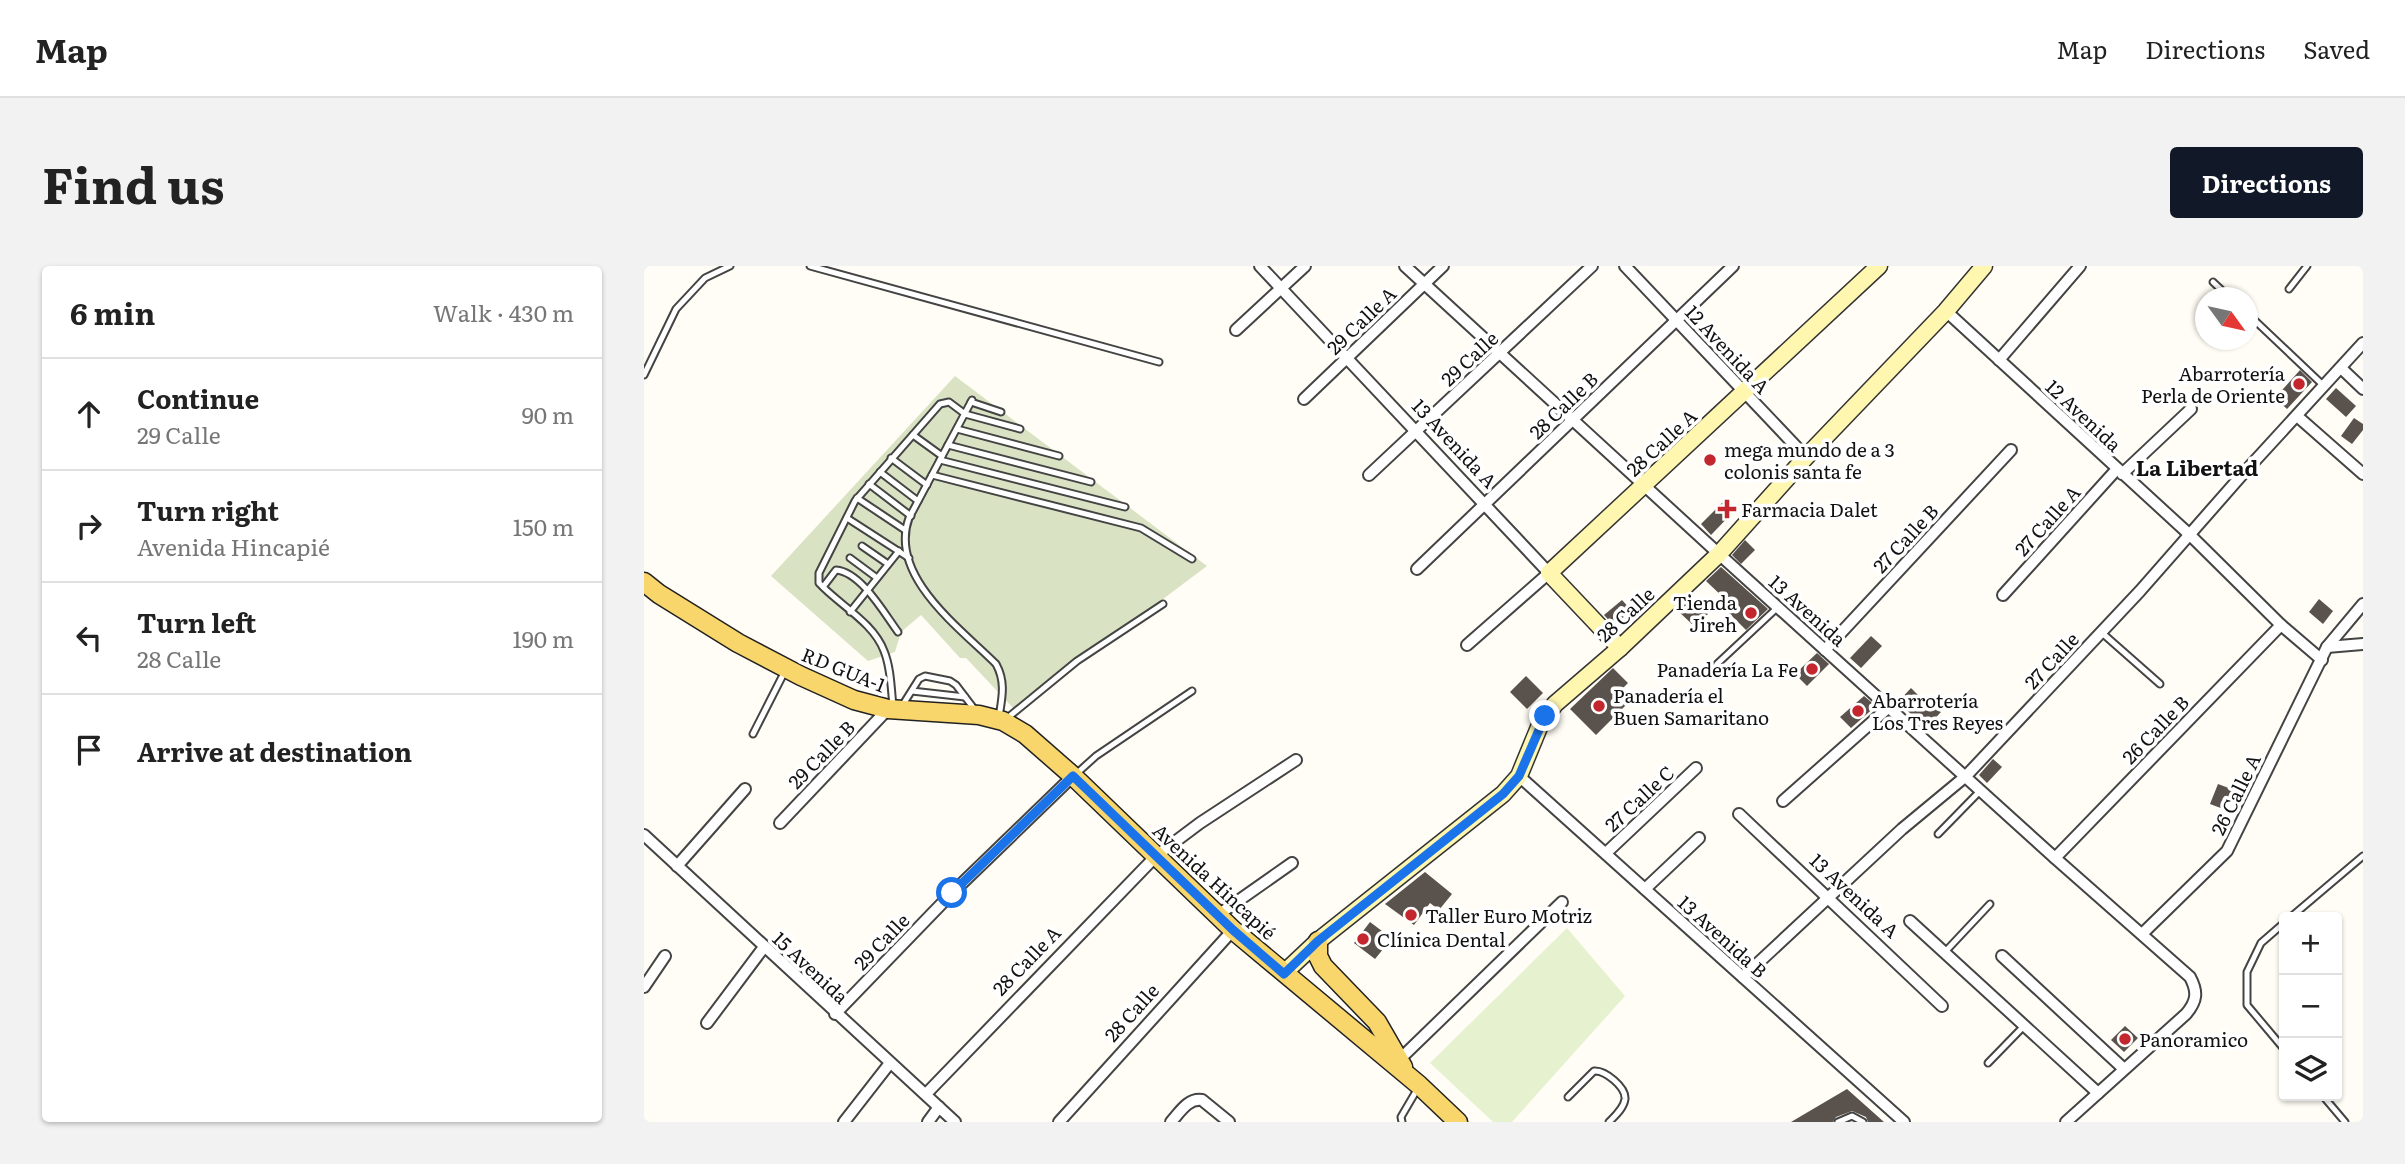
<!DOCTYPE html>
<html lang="en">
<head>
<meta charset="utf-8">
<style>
  body { margin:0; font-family:Literata,serif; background:#f2f2f2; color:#222 }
  .controls { position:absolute; right:21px; bottom:21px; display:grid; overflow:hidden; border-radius:7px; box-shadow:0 2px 5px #0004 }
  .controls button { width:63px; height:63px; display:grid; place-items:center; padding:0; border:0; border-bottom:2px solid #e0e0e0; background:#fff; color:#222; font:35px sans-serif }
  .compass { position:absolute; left:1551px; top:21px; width:63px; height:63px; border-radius:50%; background:#fff; box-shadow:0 2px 5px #0004; rotate:123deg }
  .stop { position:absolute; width:21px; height:21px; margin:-16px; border:5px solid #1a73e8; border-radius:50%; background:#fff }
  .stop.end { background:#1a73e8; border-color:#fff; box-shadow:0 2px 7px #0008 }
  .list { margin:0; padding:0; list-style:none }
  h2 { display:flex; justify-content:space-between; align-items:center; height:91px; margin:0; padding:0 28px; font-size:30px }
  h2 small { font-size:23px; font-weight:400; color:#767676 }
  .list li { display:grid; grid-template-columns:46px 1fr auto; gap:21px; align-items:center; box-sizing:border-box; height:112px; padding:0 28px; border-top:2px solid #e0e0e0 }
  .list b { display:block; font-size:26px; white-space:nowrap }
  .list p { margin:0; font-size:23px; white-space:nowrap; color:#767676 }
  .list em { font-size:23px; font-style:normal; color:#767676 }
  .icon { flex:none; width:38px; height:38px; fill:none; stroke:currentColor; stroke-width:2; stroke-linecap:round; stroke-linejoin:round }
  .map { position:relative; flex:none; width:1719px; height:856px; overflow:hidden; border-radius:7px }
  header { display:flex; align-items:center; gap:42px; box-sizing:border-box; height:98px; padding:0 35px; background:#fff; border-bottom:2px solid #e0e0e0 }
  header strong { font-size:33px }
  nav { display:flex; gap:38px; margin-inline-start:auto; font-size:24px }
  .intro { display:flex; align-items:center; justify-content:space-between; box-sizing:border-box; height:168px; padding:0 42px }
  h1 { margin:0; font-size:49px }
  .button { padding:18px 32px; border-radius:7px; background:#111827; color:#fff; font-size:24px; font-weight:700 }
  main { display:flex; gap:42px; padding:0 42px }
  aside { flex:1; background:#fff; border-radius:7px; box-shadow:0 2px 5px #0004 }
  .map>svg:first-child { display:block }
</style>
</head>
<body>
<header>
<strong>Map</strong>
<nav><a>Map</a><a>Directions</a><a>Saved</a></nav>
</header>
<div class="intro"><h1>Find us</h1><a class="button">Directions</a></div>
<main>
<aside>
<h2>6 min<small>Walk · 430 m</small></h2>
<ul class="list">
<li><svg class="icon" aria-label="ahead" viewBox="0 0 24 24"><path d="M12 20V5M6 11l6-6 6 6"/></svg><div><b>Continue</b><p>29 Calle</p></div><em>90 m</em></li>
<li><svg class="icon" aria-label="right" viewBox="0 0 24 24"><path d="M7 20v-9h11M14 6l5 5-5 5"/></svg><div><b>Turn right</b><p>Avenida Hincapié</p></div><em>150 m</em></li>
<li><svg class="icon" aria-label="left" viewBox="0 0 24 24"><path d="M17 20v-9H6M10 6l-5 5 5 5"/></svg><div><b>Turn left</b><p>28 Calle</p></div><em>190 m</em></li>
<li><svg class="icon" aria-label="arrive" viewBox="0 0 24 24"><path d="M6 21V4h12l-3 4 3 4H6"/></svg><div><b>Arrive at destination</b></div></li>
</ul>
</aside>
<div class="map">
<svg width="1719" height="856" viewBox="0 0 1719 856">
  <rect width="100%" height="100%" fill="#fffdf5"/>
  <path fill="#d9e3c4" d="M311,110L563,300L371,444L322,392H316L277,349L257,366L251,386L224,395L127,310Z"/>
  <path fill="#e6f2cf" d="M923,662L981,730L868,856H849L786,797Z"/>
  <g fill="#5a524d">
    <path d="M1656,104L1668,116L1643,143L1631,132Z"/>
    <path d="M1692,122L1712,140L1702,151L1682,133Z"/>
    <path d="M1710,152L1719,158V164L1708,178L1697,170Z"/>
    <path d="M1082,233L1092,243L1067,269L1057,258Z"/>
    <path d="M1101,274L1111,284L1097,298L1088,289Z"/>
    <path d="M1077,301L1124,343L1102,364L1077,339L1082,334L1062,315Z"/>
    <path d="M1045,331L1064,348L1051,361L1032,343Z"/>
    <path d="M1675,333L1689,345L1679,358L1665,346Z"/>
    <path d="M978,334L987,344L970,360L960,349Z"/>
    <path d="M1227,370L1238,380L1217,402L1206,392Z"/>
    <path d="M1173,387L1185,398L1163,420L1151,408Z"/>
    <path d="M969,402L984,417L973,428L983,438L952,469L926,443Z"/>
    <path d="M882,410L899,427L883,443L866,426Z"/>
    <path d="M1267,422L1285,440L1287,438L1297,446L1282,462L1254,436Z"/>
    <path d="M1220,430L1232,440L1207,462L1196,451Z"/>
    <path d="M1349,493L1358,501L1343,517L1335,509Z"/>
    <path d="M1574,518L1590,524L1582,544L1566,538Z"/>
    <path d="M781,606L808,628L795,644L786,637L770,659L741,638Z"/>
    <path d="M726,656L738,665L731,675L740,682L731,693L710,677Z"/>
    <path d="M1481,760L1494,772L1480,786L1467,774Z"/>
    <path d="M1203,823L1240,856H1224L1222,851L1208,845L1192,851L1189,856H1147Z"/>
  </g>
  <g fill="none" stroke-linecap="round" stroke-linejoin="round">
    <g stroke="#444" stroke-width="9">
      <g id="lane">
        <path d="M166,0L515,96"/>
        <path d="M1569,16L1586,32"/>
        <path d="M1645,23L1663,0"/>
        <path d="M1604,48L1680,120"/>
        <path d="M0,109L32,43L61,12L86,0"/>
        <path d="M328,134L265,252C244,310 316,362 352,398C362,416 358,432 355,451"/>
        <path d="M327,136L357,146"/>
        <path d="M313,163L415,190"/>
        <path d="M269,169L298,190"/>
        <path d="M304,179L447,216"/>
        <path d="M247,192L283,219"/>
        <path d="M296,194L481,241"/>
        <path d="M236,206L274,235"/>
        <path d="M288,209L497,262L548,293"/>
        <path d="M225,218L267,250"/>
        <path d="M213,232L261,264"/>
        <path d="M203,252L265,292"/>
        <path d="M218,280L244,298"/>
        <path d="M206,292L233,312"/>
        <path d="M179,321L192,304C217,306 240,347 254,366"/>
        <path d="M206,346L255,285"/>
        <path d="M1457,366L1516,418"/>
        <path d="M1073,398L1134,341"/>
        <path d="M268,425L321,431"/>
        <path d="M249,440C247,422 247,402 240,385C230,358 199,341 179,321L175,317V307L211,235L296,138L305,136L321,148L376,163"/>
        <path d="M258,440L275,413L281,410L306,415L312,419L331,444"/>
        <path d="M361,454L433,395L519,338"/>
        <path d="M109,468L141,405"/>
        <path d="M431,509L452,490L548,425"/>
        <path d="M1294,568L1337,524"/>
        <path d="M1647,651L1719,590"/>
        <path d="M1640,657L1617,677L1603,706V739L1640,783"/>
        <path d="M1300,687L1346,638"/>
        <path d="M1344,797L1380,760"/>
        <path d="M1679,830L1701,856"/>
        <path d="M924,831L950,805C961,804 982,821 981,833C980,842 971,850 965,856"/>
        <path d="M758,856L757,851L774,822"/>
        <path d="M1194,856L1208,850L1219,856"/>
      </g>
    </g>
    <g stroke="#444" stroke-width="14">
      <g id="street">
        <path d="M616,0L905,307L823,379"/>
        <path d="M761,0L1075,288L1411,592L1546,711C1554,726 1553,735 1542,748L1422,856"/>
        <path d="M981,0L1162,191"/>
        <path d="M1302,45L1546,269L1637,359L1678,394"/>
        <path d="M592,64L661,0"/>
        <path d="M1355,94L1436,0"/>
        <path d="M1697,102L1719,123"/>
        <path d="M660,133L799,0"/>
        <path d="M1653,150L1719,208"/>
        <path d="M1478,208L1547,143"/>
        <path d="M725,209L948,0"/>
        <path d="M773,303L1089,0"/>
        <path d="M1359,329L1473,203"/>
        <path d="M1683,381L1719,378"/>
        <path d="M1181,384L1367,184"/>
        <path d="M875,510L1260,856"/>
        <path d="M1139,535L1245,441"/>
        <path d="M1095,548L1298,740"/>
        <path d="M136,557L244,443"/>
        <path d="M0,569L311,856"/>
        <path d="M962,587L1052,502"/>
        <path d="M1411,592L1637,359"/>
        <path d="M33,600L101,523"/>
        <path d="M1001,623L1055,572"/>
        <path d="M574,649L648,597"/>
        <path d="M1266,655L1454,827"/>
        <path d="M1498,668L1583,585L1683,381L1719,338"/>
        <path d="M1358,690L1480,803"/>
        <path d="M1099,711L1258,563L1322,510L1496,325L1597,210L1719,77"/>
        <path d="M0,721L21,690"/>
        <path d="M191,748L308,627L429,510"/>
        <path d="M63,757L120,681"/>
        <path d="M754,795L918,636"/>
        <path d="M282,828L512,590L556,557L652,494"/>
        <path d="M200,856L246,797"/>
        <path d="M284,856L295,841"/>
        <path d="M415,856L589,664"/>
        <path d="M527,856C536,846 544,832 558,834L585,856"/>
      </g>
    </g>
    <g stroke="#333" stroke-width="19">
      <g id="secondary">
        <path d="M976,382L905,307L1235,0"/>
        <path d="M640,707L674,675L859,528L875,510L896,459L911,438L976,382L1075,288L1162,191L1302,45L1340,0"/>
      </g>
    </g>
    <g stroke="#222" stroke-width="21">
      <g id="primary">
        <path d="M0,316L15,328L94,377L157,410L210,434L244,443L335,449L359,455L381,468L429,510L589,664L775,819L814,856"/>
        <path d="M674,675V690L679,700L733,756L759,801"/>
      </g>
    </g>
    <use href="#lane" stroke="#fff" stroke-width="5"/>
    <use href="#street" stroke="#fff" stroke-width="10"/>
    <use href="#secondary" stroke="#fff6b0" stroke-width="16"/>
    <use href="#primary" stroke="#f9d66b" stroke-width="18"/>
  </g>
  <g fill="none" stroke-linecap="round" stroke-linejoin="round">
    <path stroke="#1a73e8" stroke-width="9" d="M308,627L429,510L589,664L640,708L674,675L859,528L875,510L901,450"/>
  </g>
  <g fill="#c4262e" stroke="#fff" stroke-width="2.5">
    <circle cx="1655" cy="118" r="7"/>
    <circle cx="1066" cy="194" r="7"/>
    <path d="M1079.5 232.5h7v7h7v7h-7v7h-7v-7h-7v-7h7z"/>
    <circle cx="1107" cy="347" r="7"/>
    <circle cx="1168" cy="403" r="7"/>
    <circle cx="955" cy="440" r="7"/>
    <circle cx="1214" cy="445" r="7"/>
    <circle cx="767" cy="649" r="7"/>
    <circle cx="719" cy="673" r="7"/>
    <circle cx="1481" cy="773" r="7"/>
  </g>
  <g text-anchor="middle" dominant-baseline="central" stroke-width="7" stroke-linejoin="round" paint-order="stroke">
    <g font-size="19" fill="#111" stroke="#fff">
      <text transform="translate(717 54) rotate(-44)">29 Calle A</text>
      <text transform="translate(1084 83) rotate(47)">12 Avenida A</text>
      <text transform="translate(825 92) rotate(-43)">29 Calle</text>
      <text transform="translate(919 139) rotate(-44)">28 Calle B</text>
      <text transform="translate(1440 149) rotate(43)">12 Avenida</text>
      <text transform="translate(1017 176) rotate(-43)">28 Calle A</text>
      <text transform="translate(811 177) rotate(47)">13 Avenida A</text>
      <text transform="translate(1403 254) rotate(-48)">27 Calle A</text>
      <text transform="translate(1261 272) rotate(-47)">27 Calle B</text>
      <text transform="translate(1164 344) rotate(42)">13 Avenida</text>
      <text transform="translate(981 348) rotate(-43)">28 Calle</text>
      <text transform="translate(1407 394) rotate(-47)">27 Calle</text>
      <text transform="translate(200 403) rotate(22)">RD GUA-1</text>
      <text transform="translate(1511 463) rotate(-46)">26 Calle B</text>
      <text transform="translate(177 488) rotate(-46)">29 Calle B</text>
      <text transform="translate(1591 528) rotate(-64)">26 Calle A</text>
      <text transform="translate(995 532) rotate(-43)">27 Calle C</text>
      <text transform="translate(571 615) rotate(43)">Avenida Hincapié</text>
      <text transform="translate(1211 629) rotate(43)">13 Avenida A</text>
      <text transform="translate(1079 670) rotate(42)">13 Avenida B</text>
      <text transform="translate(237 675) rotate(-46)">29 Calle</text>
      <text transform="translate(382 694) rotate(-46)">28 Calle A</text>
      <text transform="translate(167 701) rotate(43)">15 Avenida</text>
      <text transform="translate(487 746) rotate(-48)">28 Calle</text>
    </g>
    <g font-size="19" fill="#111" stroke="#fff" text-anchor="start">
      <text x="1641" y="107" text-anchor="end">Abarrotería<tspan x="1641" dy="22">Perla de Oriente</tspan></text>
      <text x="1080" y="183">mega mundo de a 3<tspan x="1080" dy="22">colonis santa fe</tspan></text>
      <text x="1097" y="243">Farmacia Dalet</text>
      <text x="1093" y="336" text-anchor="end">Tienda<tspan x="1093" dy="22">Jireh</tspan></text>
      <text x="1154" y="403" text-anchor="end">Panadería La Fe</text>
      <text x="969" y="429">Panadería el<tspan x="969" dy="22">Buen Samaritano</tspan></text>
      <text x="1228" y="434">Abarrotería<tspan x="1228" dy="22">Los Tres Reyes</tspan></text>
      <text x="781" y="649">Taller Euro Motriz</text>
      <text x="733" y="673">Clínica Dental</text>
      <text x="1495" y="773">Panoramico</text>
    </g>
    <g font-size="21" font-weight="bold" fill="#111" stroke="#fff">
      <text x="1553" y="200">La Libertad</text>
    </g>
  </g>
</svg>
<div class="controls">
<button>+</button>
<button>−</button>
<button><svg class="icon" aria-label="layers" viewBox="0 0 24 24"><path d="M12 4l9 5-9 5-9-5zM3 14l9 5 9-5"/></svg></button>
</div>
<svg class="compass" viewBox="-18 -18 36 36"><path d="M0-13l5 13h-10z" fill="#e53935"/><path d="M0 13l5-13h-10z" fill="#767676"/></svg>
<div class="stop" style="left:308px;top:627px"></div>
<div class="stop end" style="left:901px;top:450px"></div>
</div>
</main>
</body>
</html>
